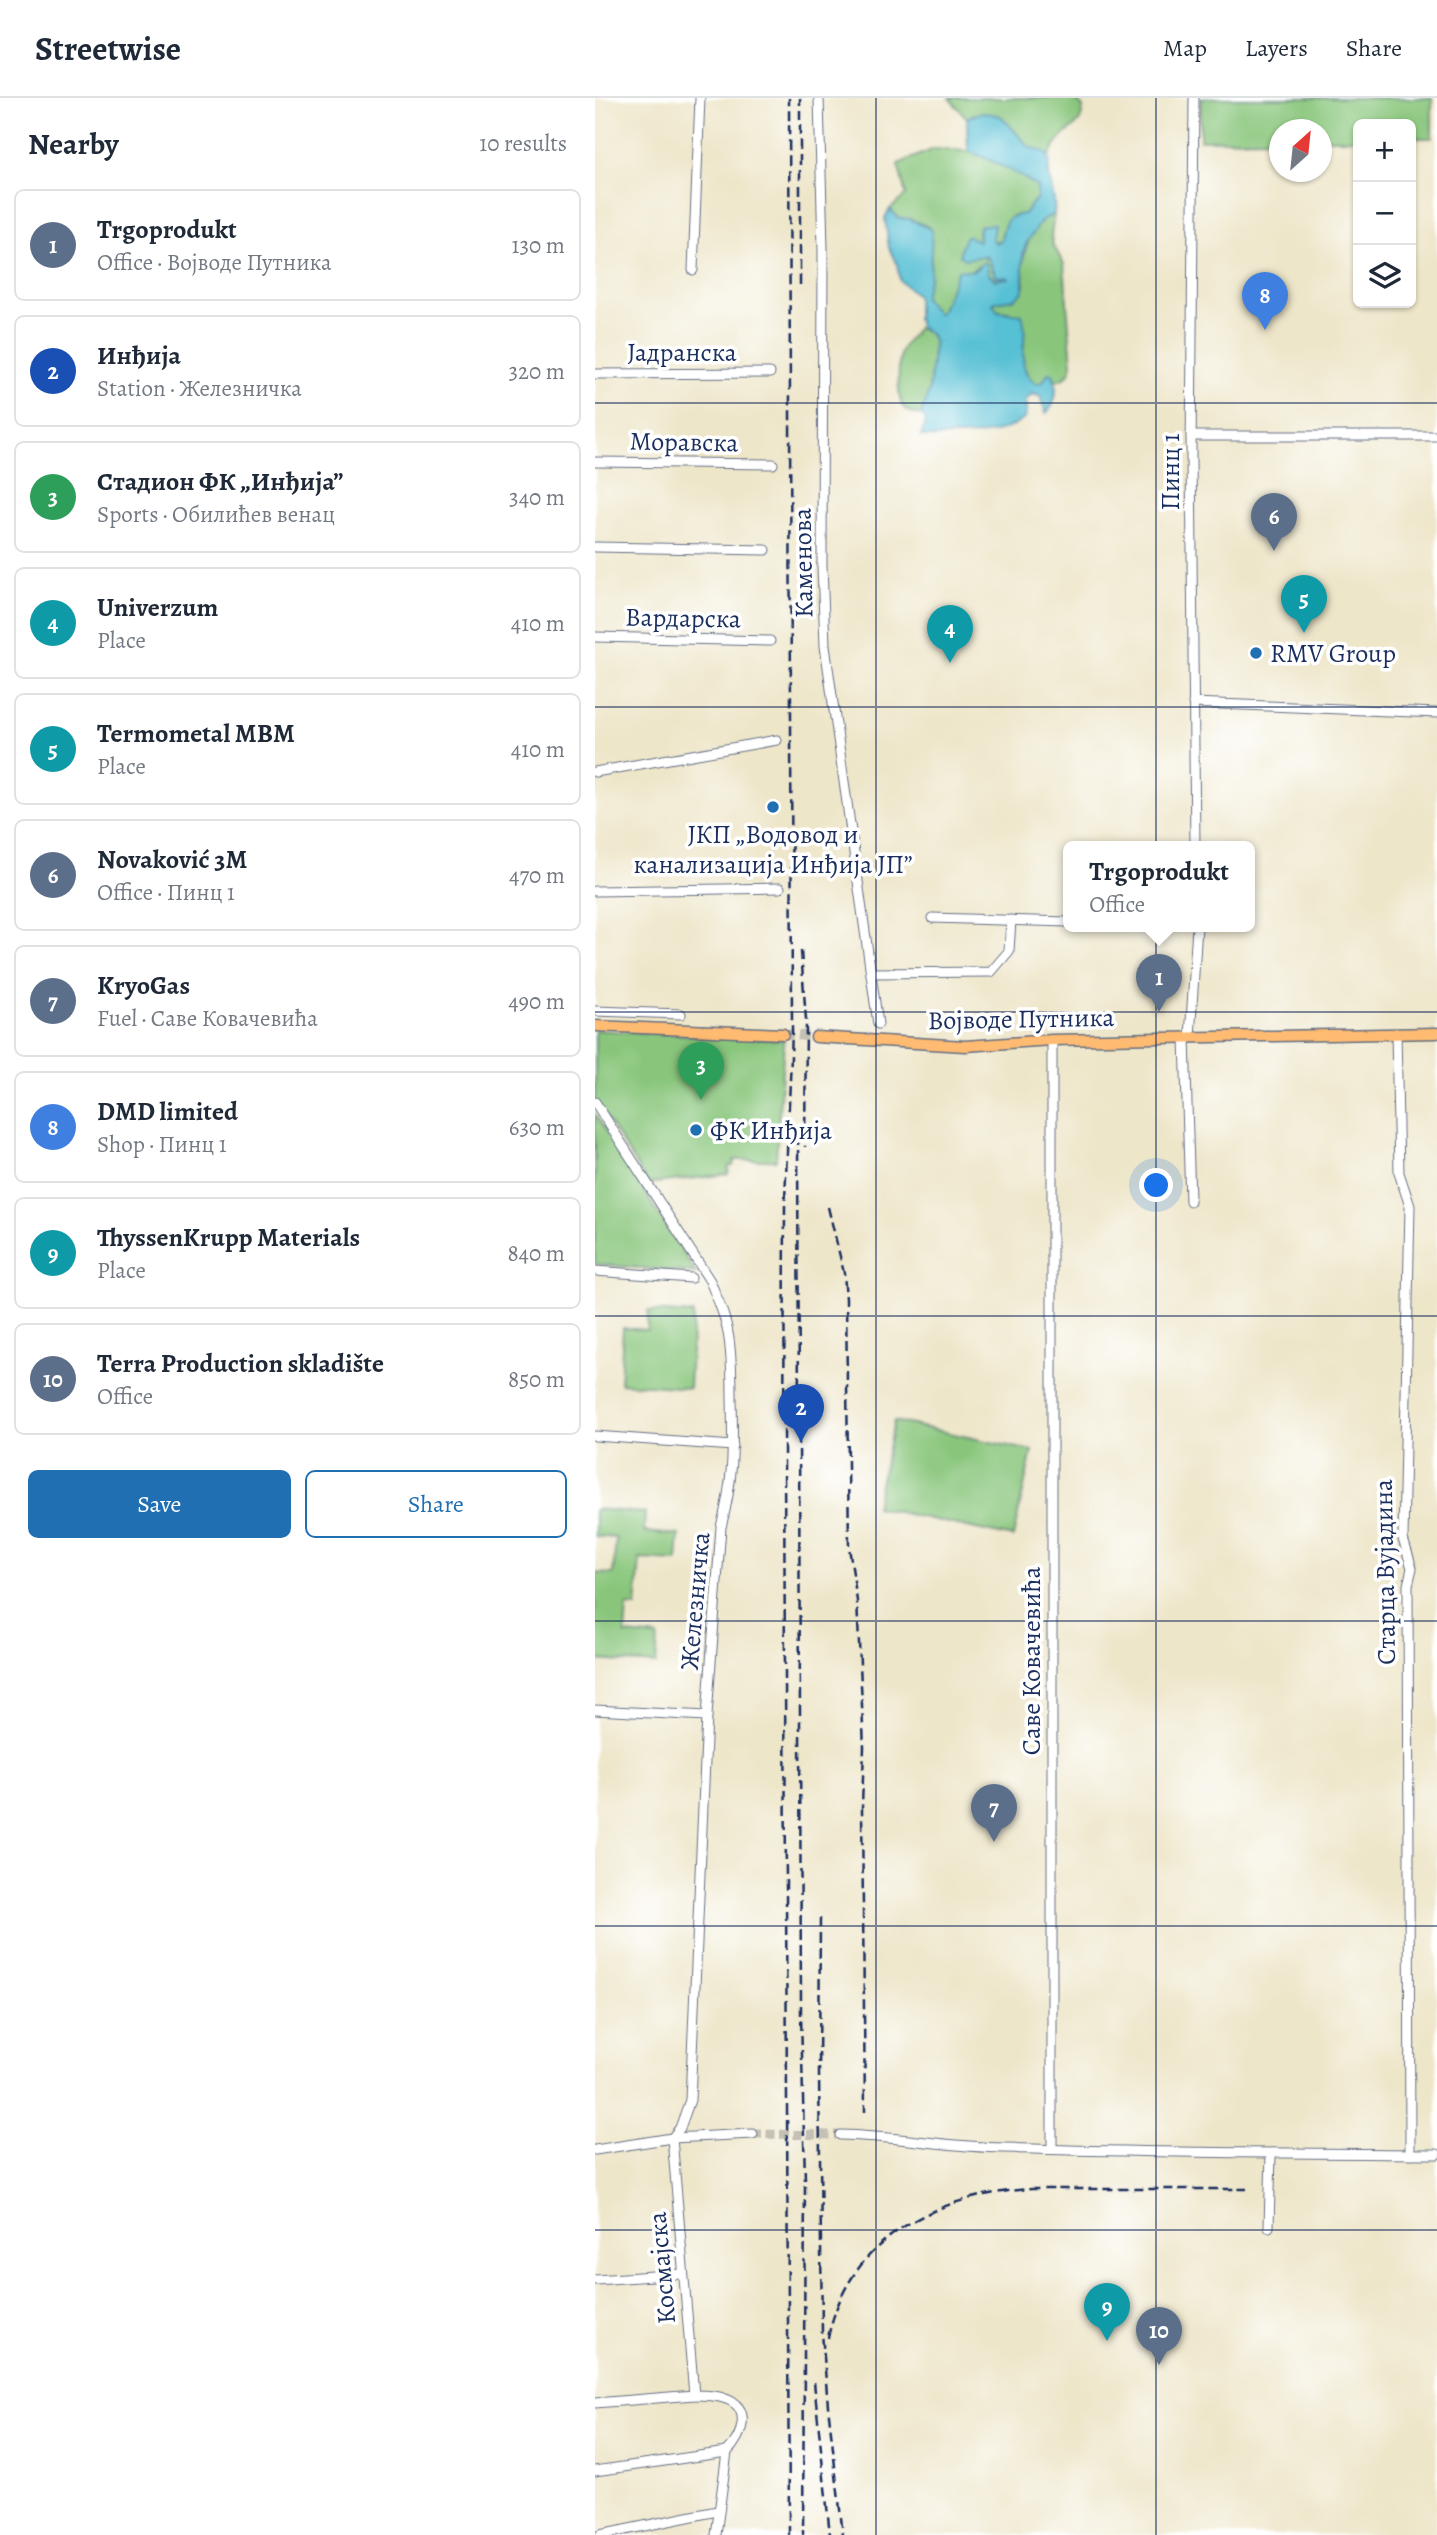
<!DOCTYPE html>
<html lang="en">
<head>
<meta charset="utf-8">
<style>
  body { margin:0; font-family:Alegreya,serif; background:#f2f2f3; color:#1f2937 }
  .controls { position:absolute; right:21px; top:21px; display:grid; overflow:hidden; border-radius:10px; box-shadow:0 2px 5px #0004 }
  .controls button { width:63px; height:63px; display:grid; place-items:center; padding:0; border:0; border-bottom:2px solid #e0e1e3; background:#fff; color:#1f2937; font:35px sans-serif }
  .compass { position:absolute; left:674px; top:21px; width:63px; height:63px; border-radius:50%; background:#fff; box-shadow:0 2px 5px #0004; rotate:27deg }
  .you { position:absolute; left:562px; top:1088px; width:24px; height:24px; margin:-18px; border:5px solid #fff; border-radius:50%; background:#1a73e8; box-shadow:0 0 0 10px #1a73e833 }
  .badge { display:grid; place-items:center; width:46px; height:46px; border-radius:50%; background:#1f6fb2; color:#fff; font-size:23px; font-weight:700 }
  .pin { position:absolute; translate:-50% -58px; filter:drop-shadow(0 2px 4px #0008) }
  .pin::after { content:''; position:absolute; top:37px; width:24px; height:21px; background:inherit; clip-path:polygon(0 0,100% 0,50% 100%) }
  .popup { position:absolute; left:468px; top:743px; width:192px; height:91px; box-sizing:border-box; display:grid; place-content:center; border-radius:10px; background:#fff; filter:drop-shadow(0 2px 5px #0005); font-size:23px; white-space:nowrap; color:#747a83 }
  .popup b { font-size:26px; color:#1f2937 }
  .popup::after { content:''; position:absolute; left:50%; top:100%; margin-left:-14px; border:14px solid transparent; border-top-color:#fff }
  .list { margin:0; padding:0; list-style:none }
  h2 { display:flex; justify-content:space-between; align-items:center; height:91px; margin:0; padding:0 28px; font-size:30px }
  h2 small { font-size:23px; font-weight:400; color:#747a83 }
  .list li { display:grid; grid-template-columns:46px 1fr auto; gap:21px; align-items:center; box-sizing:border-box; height:112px; margin:0 14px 14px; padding:0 14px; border:2px solid #e0e1e3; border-radius:10px }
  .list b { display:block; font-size:26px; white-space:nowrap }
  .list p { margin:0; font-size:23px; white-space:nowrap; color:#747a83 }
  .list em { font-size:23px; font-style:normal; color:#747a83 }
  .actions { display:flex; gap:14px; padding:21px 28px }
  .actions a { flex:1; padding:16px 0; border:2px solid #1f6fb2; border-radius:10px; text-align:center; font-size:24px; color:#1f6fb2 }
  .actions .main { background:#1f6fb2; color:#fff }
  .icon { flex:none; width:38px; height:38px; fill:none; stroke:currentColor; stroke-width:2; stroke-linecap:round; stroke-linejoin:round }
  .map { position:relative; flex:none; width:842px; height:2437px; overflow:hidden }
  header { display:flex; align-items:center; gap:42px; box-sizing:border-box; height:98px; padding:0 35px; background:#fff; border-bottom:2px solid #e0e1e3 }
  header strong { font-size:33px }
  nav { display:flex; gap:38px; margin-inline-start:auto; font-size:24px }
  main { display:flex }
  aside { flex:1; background:#fff }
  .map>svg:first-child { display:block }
</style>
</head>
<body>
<header>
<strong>Streetwise</strong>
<nav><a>Map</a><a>Layers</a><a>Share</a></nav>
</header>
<main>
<aside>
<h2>Nearby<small>10 results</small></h2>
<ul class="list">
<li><span class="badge" style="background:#5c6f8a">1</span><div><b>Trgoprodukt</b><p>Office · Војводе Путника</p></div><em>130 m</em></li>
<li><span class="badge" style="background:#1a4fb4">2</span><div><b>Инђија</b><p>Station · Железничка</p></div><em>320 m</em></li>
<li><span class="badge" style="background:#2e9e5b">3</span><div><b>Стадион ФК „Инђија”</b><p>Sports · Обилићев венац</p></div><em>340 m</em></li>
<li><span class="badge" style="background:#0f9aa8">4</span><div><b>Univerzum</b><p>Place</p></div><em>410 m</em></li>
<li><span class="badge" style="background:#0f9aa8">5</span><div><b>Termometal MBM</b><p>Place</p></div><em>410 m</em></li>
<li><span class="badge" style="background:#5c6f8a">6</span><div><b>Novaković 3M</b><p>Office · Пинц 1</p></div><em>470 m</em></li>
<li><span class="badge" style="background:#5c6f8a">7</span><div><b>KryoGas</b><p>Fuel · Саве Ковачевића</p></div><em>490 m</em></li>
<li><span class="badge" style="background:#3f7fe0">8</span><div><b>DMD limited</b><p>Shop · Пинц 1</p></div><em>630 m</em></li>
<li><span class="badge" style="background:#0f9aa8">9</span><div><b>ThyssenKrupp Materials</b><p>Place</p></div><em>840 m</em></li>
<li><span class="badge" style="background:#5c6f8a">10</span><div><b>Terra Production skladište</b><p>Office</p></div><em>850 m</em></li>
</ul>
<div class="actions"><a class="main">Save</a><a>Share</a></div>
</aside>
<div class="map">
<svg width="842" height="2437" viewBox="0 0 842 2437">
  <rect width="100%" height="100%" fill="#fff"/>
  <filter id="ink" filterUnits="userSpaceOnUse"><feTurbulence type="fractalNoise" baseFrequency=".0143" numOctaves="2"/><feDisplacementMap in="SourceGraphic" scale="14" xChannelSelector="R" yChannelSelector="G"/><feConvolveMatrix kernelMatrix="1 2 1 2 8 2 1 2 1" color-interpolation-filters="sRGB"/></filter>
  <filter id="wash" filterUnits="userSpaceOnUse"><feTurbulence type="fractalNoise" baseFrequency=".00686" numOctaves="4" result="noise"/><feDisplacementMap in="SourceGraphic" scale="28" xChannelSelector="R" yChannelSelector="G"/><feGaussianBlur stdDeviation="1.57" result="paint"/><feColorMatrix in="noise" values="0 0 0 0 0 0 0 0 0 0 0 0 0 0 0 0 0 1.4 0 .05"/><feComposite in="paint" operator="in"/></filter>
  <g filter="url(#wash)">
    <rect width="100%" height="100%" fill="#eee6c9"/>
    <g fill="#89c67b" stroke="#527a6c" stroke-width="2">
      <path d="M354,0H479L488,9C487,26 479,28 468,38C463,43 458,51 454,58L434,49L425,40L379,16L372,20Z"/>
      <path d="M606,0H837V40H816V26H763V41H727L726,32H684V41L605,42Z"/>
      <path d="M339,51L373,53L410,67L442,89V100L429,116L417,118L407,135L406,143H398V134L393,127L384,128L383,134L386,159L394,161L398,173L405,180L416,179C401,188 395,176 383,168L374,174L363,172L347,212L343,216L330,202L329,197V191L335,177L334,129L315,121L303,120L295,111L311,97L303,66Z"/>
      <path d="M454,116H459L456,138L458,147L469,166L477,267C475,276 470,282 460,283V280L442,286C416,270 436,239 426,216L403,213L398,206L430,188C424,160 432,134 454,116Z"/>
      <path d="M324,229L335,236L339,245L334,293L326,317C319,315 311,315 307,307C302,297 303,261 307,251C311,243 318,236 324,229Z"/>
      <path d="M0,932L189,942L181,1062H139L138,1068H134L133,1076L53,1086L0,1002Z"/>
      <path d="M0,1016L101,1175L0,1166Z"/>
      <path d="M53,1213L98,1216L94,1290L25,1285L28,1230L52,1232Z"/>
      <path d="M299,1323L437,1353L418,1439L280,1409Z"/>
      <path d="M0,1411L50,1415L49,1434L84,1437L82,1463L45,1461L41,1509L32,1508L30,1536L63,1539L61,1566L0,1562V1475L18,1476L21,1440L0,1438Z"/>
    </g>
    <path fill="#57c0d4" stroke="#397899" stroke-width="2" d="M387,14L406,18L434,49L450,54L455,62C450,80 462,97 459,116L447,122L431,146L428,156V194L418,201L400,204L398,206L403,213L427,217C436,240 416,271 442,286L448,284L453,275L458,276C463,289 462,306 451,315L445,298L437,296L431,302V317L429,321C407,336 385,338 359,338C348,338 337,341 326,338L331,322L326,317L334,293L339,245L335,236L324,229L322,220V198L305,183L302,166L294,150L290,120L295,111L303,120L315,121L337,132L335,177L329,197L330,202L343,216L347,212L363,172L379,173L389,164L392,166L393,175L400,182L415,180L401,178L394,161L391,158L370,161L365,158V153L370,139L373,138L384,143V128L399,126L397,141L401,145L406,143C410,125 408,119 429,116L442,100V89C420,73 399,63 373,53L372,20Z"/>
  </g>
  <g filter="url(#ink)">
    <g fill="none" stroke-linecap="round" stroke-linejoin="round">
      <path stroke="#c4c1b4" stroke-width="9" stroke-dasharray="9 4.5" stroke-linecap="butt" d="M158,2036L245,2037"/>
      <path stroke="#c4c1b4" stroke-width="10" stroke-dasharray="10 5" stroke-linecap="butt" d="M188,936L221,939"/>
      <g stroke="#656f83" stroke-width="11">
        <g id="minor">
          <path d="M224,0L228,151L227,468L230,548L283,926"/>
          <path d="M599,0L596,358L600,748"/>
          <path d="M98,172L105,0"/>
          <path d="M0,276L175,275"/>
          <path d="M596,338H842"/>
          <path d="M0,364L178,366"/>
          <path d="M0,449L171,452"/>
          <path d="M0,539L175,543"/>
          <path d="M598,605L842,615"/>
          <path d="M0,674L182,642"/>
          <path d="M0,793L185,790"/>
          <path d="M337,820L473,824"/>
          <path d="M276,875L396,874L414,853L416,822"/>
          <path d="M0,913L86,916"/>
          <path d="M801,935L804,1075L815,1108L808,1441L817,1470L813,1487L815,2056"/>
          <path d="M590,940L595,1103"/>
          <path d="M595,940L602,828"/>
          <path d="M457,942V2051"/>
          <path d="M0,1004L115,1183C122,1200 130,1216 133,1235C137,1256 137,1278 137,1300C138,1349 139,1381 126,1429L112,1618L95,2002L85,2030L77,2040"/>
          <path d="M0,1173L96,1180"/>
          <path d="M0,1338L138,1348"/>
          <path d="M0,1612L112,1618"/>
          <path d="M245,2037C300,2038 354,2049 409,2050C554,2055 698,2055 842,2056"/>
          <path d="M77,2040L99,2297C109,2297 119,2297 128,2300C158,2308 148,2338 132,2354"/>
          <path d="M0,2052L77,2040L158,2036"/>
          <path d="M674,2129L676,2056"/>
          <path d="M0,2182L87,2176"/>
          <path d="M0,2305L99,2297"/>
          <path d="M0,2373L132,2354"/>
          <path d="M5,2437L122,2413"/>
          <path d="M121,2437L132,2354"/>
        </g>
      </g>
      <g stroke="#656f83" stroke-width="13">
        <g id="major">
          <path d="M0,928L188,936"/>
          <path d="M221,939L370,948L457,942L842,935"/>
        </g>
      </g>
      <use href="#minor" stroke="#fff" stroke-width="9"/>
      <use href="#major" stroke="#ffbb71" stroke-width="10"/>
      <g stroke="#1b2f5e" stroke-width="2.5" stroke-dasharray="10 5" stroke-linecap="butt">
        <path d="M205,187V0"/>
        <path d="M206,853L211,922L210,1049"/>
        <path d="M203,1037L206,1916L210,2082L208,2437"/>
        <path d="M233,1109L249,1175L251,1201L254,1449L262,1503L269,1649L267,1709L270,2014"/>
        <path d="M225,1820L224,1975L227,2235L233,2308L248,2437"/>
        <path d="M233,2240C253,2140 342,2096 437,2091H652"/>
        <path d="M219,2284L235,2437"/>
        <path d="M194,2437L189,1363L190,1102L197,934L194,0"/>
      </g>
    </g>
  </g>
  <path fill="none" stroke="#1b2f5e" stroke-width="2" stroke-opacity="0.55" d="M281,0V2437M561,0V2437M0,305H842M0,609H842M0,914H842M0,1218H842M0,1523H842M0,1828H842M0,2132H842"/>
  <g fill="#1f6fb2" stroke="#fff" stroke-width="2.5">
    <circle cx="661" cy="555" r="7"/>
    <circle cx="178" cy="709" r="7"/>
    <circle cx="101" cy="1032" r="7"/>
  </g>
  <g text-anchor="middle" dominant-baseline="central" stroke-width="7" stroke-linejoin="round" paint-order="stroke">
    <g font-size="26" fill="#1b2f5e" stroke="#fff">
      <text x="87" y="254">Јадранска</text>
      <text transform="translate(89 344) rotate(1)">Моравска</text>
      <text transform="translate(575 374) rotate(-90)">Пинц 1</text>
      <text transform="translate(208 465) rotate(-91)">Каменова</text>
      <text transform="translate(88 520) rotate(1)">Вардарска</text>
      <text transform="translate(426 921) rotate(-1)">Војводе Путника</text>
      <text transform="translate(790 1474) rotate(-91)">Старца Вујадина</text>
      <text transform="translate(100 1503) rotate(-85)">Железничка</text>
      <text transform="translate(436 1563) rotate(-90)">Саве Ковачевића</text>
      <text transform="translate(67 2170) rotate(-95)">Космајска</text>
    </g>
    <g font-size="26" fill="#1b2f5e" stroke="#fff" text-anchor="start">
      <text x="675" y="555">RMV Group</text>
      <text x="178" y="736" text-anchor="middle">ЈКП „Водовод и<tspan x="178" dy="30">канализација Инђија ЈП”</tspan></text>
      <text x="115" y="1032">ФК Инђија</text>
    </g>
  </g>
</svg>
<div class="controls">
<button>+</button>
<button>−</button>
<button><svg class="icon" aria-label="layers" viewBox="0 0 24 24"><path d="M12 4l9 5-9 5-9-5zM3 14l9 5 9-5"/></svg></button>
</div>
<svg class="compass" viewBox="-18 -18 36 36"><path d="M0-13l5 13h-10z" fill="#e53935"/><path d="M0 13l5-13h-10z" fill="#747a83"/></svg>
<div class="you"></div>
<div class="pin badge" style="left:564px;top:914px;background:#5c6f8a">1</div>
<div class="popup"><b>Trgoprodukt</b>Office</div>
<div class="pin badge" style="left:206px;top:1344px;background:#1a4fb4">2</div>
<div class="pin badge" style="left:106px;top:1002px;background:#2e9e5b">3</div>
<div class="pin badge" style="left:355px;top:565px;background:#0f9aa8">4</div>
<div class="pin badge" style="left:709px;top:535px;background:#0f9aa8">5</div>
<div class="pin badge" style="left:679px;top:453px;background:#5c6f8a">6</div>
<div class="pin badge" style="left:399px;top:1744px;background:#5c6f8a">7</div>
<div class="pin badge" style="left:670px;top:232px;background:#3f7fe0">8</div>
<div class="pin badge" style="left:512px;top:2243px;background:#0f9aa8">9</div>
<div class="pin badge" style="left:564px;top:2267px;background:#5c6f8a">10</div>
</div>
</main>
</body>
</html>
